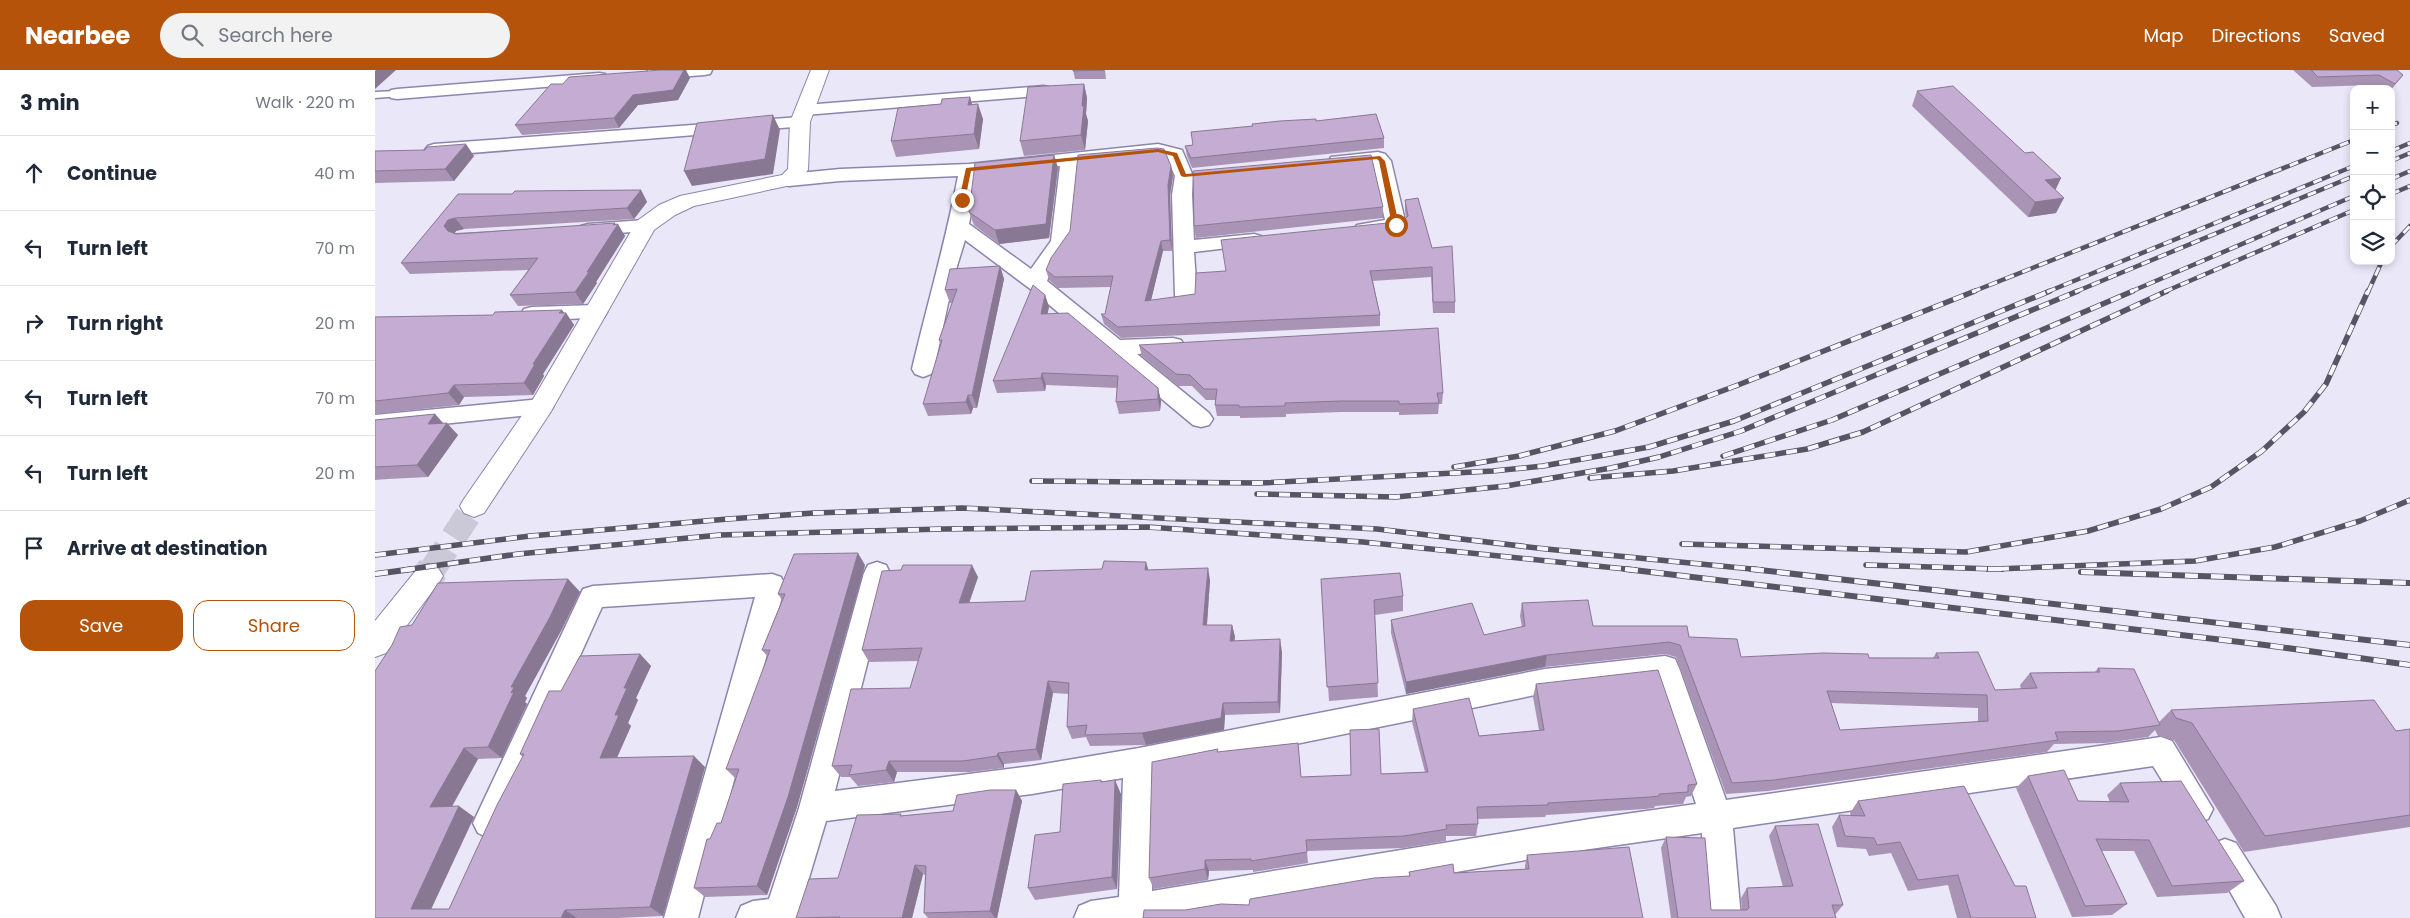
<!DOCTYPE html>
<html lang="en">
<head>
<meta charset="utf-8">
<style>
  body { margin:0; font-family:Poppins,sans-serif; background:#f2f2f3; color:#1f2937 }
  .controls { position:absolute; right:15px; top:15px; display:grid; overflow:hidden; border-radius:10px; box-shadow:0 2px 8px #0003 }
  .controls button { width:45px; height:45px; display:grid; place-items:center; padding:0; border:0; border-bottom:1px solid #e0e1e3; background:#fff; color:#1f2937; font:25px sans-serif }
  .stop { position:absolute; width:15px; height:15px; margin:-11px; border:4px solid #b45309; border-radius:50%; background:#fff }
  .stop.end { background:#b45309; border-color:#fff; box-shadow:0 1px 5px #0008 }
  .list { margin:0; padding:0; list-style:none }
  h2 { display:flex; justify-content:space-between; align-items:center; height:65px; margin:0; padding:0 20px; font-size:21px }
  h2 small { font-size:16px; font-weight:400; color:#747a83 }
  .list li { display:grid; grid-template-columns:32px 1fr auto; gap:15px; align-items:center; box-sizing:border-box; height:75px; padding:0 20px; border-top:1px solid #e0e1e3 }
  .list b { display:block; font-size:19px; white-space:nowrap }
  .list em { font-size:16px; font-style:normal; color:#747a83 }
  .actions { display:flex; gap:10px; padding:15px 20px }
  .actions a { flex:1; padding:11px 0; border:1px solid #b45309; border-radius:15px; text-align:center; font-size:18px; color:#b45309 }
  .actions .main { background:#b45309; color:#fff }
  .icon { flex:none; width:28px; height:28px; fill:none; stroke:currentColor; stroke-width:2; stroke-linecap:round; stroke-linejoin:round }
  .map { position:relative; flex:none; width:2035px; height:848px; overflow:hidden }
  header { display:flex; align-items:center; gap:30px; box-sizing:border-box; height:70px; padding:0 25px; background:#b45309; color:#fff }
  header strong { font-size:24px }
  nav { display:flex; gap:28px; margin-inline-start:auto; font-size:18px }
  .search { width:350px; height:45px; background:#f2f2f3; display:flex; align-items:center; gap:12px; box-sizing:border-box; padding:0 18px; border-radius:28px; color:#747a83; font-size:19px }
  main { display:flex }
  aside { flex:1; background:#fff }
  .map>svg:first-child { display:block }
</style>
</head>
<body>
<header>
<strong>Nearbee</strong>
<div class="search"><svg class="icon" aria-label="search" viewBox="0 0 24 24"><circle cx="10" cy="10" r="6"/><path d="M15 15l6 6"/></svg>Search here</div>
<nav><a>Map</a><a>Directions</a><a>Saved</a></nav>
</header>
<main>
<aside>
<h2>3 min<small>Walk · 220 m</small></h2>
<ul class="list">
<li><svg class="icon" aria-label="ahead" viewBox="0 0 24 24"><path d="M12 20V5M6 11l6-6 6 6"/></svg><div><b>Continue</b></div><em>40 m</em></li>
<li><svg class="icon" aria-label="left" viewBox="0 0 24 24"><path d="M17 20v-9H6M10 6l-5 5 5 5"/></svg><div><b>Turn left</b></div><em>70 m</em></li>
<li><svg class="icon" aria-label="right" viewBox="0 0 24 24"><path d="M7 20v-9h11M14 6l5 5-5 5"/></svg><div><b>Turn right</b></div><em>20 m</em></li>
<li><svg class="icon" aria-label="left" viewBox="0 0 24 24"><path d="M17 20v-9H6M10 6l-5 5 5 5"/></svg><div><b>Turn left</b></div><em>70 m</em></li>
<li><svg class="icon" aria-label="left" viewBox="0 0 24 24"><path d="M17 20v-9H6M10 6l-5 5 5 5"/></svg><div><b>Turn left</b></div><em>20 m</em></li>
<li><svg class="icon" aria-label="arrive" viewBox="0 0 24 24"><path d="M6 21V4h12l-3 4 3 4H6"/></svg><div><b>Arrive at destination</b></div></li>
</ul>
<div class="actions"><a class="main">Save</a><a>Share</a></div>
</aside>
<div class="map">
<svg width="2035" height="848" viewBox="0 0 2035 848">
  <rect width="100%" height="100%" fill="#eae7f8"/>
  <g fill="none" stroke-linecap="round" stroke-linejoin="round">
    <path stroke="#cbc8d8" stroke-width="26" stroke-dasharray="26 13" stroke-linecap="butt" d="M57,500L99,436"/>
    <path stroke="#cbc8d8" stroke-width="32" stroke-dasharray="32 16" stroke-linecap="butt" d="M53,506L58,499"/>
    <g stroke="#8d85ac" stroke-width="3">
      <path id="service" d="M22,21L26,24L25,26L0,28V22Z"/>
    </g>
    <g stroke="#8d85ac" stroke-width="3">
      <g id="minor">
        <path d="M273,0H337L335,4L329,5L279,9L273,8L271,4Z"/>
        <path d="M224,3L230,4L232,8L230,12L22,29L16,28L13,24L16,20L22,19Z"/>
        <path d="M668,16L674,17L677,21L674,25L430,45L424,44L421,40L424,36L430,35Z"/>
        <path d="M425,47L431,48L434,52L431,56L59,86L53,84L50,80L53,76L59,74Z"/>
        <path d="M783,74L807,80L818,106L817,125L819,170L879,164L886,166L889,170L886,174L819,182L822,226L818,231L811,233L804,231L800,226L797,125L800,106L792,88L783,86L704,94L696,171L677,198L672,211L745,270L798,268L806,270L809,275L806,280L762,284L834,343L838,349L834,355L826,357L818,355L654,218L590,170L579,206L559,299L556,304L548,307L540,304L537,299C552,235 571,171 583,106L465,111L414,116L407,114L405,110L407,106L414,104L465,99L594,94ZM685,96L676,171L656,199L594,154L603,105Z"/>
        <path d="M1003,82L1010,84L1016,91L1031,155L1028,159C1014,163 996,167 982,163L979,159L982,155L1010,150L998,94L963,97L956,95L954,91L956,87Z"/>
        <path d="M270,150L277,152L280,156L277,160L213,166L206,164L203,160L206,156L213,154Z"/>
        <path d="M221,235L229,237L232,242L229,247L157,251L149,249L146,244L149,239L157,237Z"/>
        <path d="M166,329L174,331L178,337L174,343L0,361V345Z"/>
        <path d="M502,492L511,495L515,503L460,721L657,696L764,678L1170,599L1290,586L1300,589L1304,598L1351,730L1786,667L1797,671L1838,739L1833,749L1822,754L1811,749L1778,696L1358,758L1366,848H1332L1327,763L1215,779L813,848H699L704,836L716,831L744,827L748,708L657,724L451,751L422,848H361L366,836L378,831L394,829L424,738L489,503L493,495ZM1280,611L1321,734L1215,749L777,821L779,703L1170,623Z"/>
        <path d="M397,504L406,507L410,515L323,848H289L380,527L227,537L125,763L114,768L103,763L98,753L208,519L218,516Z"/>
        <path d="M1850,769L1861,773L1901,836L1906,848H1870L1834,784L1839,773Z"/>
      </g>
    </g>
    <g stroke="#8d85ac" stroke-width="2">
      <g id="tertiary">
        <path d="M436,0H454L435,52L433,100L421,114L319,136L300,145L279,160L175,343L109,443L99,447L89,443L85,436L89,429L157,331L262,151L284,135L305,126L407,105L413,99L415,52Z"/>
        <path d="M53,494L63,498L68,506L63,514L11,583L0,587V551L43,498Z"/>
      </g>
    </g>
    <use href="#service" fill="#fff" fill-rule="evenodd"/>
    <use href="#minor" fill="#fff" fill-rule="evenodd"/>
    <use href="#tertiary" fill="#fff" fill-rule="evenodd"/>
    <g stroke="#575464" stroke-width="4.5">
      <g id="rail-far2">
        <path d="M2016,55L2022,53"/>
        <path d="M2016,81L2035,73"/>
        <path d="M2016,91L2035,83"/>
        <path d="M2016,109L2035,101"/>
        <path d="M2016,124L2035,116"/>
        <path d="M2016,176L2035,156"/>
        <path d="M1597,222L1979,70"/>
        <path d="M1672,222L1979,96"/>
        <path d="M1700,222L1979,106"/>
        <path d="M1755,222L1979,126"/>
        <path d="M1789,222L1979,140"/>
        <path d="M1993,222L2007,191"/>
      </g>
    </g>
    <g stroke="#575464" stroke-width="5.5">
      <g id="rail-far1">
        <path d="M1348,386L1457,350L1758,221"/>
        <path d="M1079,397L1144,386L1240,361L1363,315L1600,221"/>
        <path d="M1215,408L1298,401L1432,379L1488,362L1792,221"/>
        <path d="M657,411L885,413L1118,401L1168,396L1274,377L1359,351L1675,221"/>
        <path d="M882,424L1021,427L1131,416L1236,398L1284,387L1366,361L1703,221"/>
        <path d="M1307,474L1591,482L1713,461L1786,439L1836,417L1887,381L1929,342L1951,314L1993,221"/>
        <path d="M0,485L155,466L353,449L439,443L587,438L1002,459L1171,479L1387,500"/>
        <path d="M1491,495L1621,499L1820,491L1900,477L1985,451L2035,430"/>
        <path d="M29,500L143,484L345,465L568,459L773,457L988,472L1260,500"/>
      </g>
    </g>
    <g stroke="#575464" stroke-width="6">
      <g id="rail">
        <path d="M1250,499L1890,575L2035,595"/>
        <path d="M1376,499L2035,575"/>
        <path d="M1613,499H1627"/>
        <path d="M1706,502L2035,513"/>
        <path d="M0,504L38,499"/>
      </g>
    </g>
    <use href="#rail-far2" stroke="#f7f5fe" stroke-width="3" stroke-dasharray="9" stroke-linecap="butt"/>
    <use href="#rail-far1" stroke="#f7f5fe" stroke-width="4" stroke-dasharray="11" stroke-linecap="butt"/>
    <use href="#rail" stroke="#f7f5fe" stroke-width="4.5" stroke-dasharray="13" stroke-linecap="butt"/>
  </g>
  <g fill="#a994b5" fill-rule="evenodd">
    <path d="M698,0H730L731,9H700Z"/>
    <path d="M1918,0H2022L2028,5L2016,20V19H2004L1997,15L1937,17Z"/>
    <path d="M315,8L303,30L263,35L244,58L147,65L140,55L188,14Z"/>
    <path d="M709,14L712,28L711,44L713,51L710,80L649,86L645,71Z"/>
    <path d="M1542,21L1650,83L1686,108L1680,120L1681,143L1653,147L1537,36Z"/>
    <path d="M595,27L597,34L608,49L604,79L521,87L516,71L566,34Z"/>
    <path d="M941,51L1009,68V78L817,98L812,86L810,76L818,75Z"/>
    <path d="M0,81L99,86L79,111L0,113Z"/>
    <path d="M679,85L683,98L674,168L624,174L599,155L594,142Z"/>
    <path d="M798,106L795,125L797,181H788L776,231L820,224L850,201L1029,150L1031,148L1030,141V130L1057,178L1080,232V243H1058L1056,207L998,211L1005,245V256L746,268L729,254L726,244H730L736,217L683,218L674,210L671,200Z"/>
    <path d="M266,120L272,132L259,149L89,159L81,161L80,163L241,154L250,166L221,212L222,213L208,234L143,236L135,225L153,200L35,204L26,193L83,124H137Z"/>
    <path d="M1008,137V148L821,168L819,156Z"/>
    <path d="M625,196L629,209L602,338H598L596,344L553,346L548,334L566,275L564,270L577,233H575L570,220Z"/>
    <path d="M670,225L674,237L672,244L783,318L786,331L785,341L744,344L741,332L742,318L671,315L670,321L622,323L618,311Z"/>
    <path d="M187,240L189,243H191L199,255L168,304L169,306L158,325L89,327L84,335L0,344V247L118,245Z"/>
    <path d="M764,275L1068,323L1067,334H1064L1063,344L1024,345V342H966L911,344V347L865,348V346H842L840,335L841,330H831L817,316H803L767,286Z"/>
    <path d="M60,344L69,354L83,365L53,407L13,409L0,410V350Z"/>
    <path d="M490,495L422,737L392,825L330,827L319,818L335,769L346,753L361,709L351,699L393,587L387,580L407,530L403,524Z"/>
    <path d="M774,500L835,510L832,555H857L860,567L859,571L907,582L905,643L850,645L849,660L771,675L715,676L711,667L697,669L692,657L694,624L678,623L666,690L629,694V698L595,702H522L519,712L483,716L475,707H466L457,696L535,618L543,591L494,592L487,580L603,507L594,533L650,531Z"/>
    <path d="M193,509L205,522L187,559L150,626L152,628L150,632L152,634L127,688L103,689L77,737L99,747L56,839H74L148,687L145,684L186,621L265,584L276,596L261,628L263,630L253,653L256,656L242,687L330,697L288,846L242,848H0L37,555Z"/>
    <path d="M946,509L1028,526V541L1000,545L1003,627L954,631Z"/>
    <path d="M1147,533L1218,556L1314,567L1366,587L1558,588L1561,583L1620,620L1646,619L1645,615L1655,603L1720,602L1723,598L1784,652L1796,640L2021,661L2035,659V757L1869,782L1799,670L1783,666L1780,660L1773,667L1731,673L1679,674L1672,682L1393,721L1351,724L1301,587L1290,584L1170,597L1031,624L1016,563V550L1109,565L1147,557L1145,546ZM1456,633L1603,638V652L1465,660Z"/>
    <path d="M1161,614L1322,714L1316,726L1311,727L1308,734L1280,736L1279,738L1270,739L1171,745L1170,747L1102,749L1103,754L1101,766H1071V771L1029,778L932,781L933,793L878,802V800L834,801L833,810L779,819L774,808L844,682L923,673L926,707L1050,702L1037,652L1038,639L1104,666L1164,660L1158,627Z"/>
    <path d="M1653,706L1703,731L1735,732L1732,725L1745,713L1869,811L1852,823L1782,827L1759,781H1727L1752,834L1737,845L1697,847L1641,718Z"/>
    <path d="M726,710L727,712L746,724L742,819L660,830L653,818L685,762Z"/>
    <path d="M641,720L647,731L622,848H553L549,843L550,805L548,804L537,848H421L527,746L578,741Z"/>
    <path d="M1483,731L1640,816L1661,848H1582L1573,815L1533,821L1516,783L1494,786L1491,779L1462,777L1457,757L1464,745L1476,746L1475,743Z"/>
    <path d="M1400,756L1468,835L1460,845L1461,848H1296L1286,778L1291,767L1336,840H1367L1366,828L1372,818L1408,817L1394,766Z"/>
    <path d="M1152,785L1268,848L810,840L874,835L1034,806V802L1079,803L1150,799V796Z"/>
  </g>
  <g fill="#897893">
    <path d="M1,0H21L0,19V1Z"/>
    <path d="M309,0H311L315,8L303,30L263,35L244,58L239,48L258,25Z"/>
    <path d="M709,14L712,28L711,44L713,51L710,80L706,65L707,36Z"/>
    <path d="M595,27L599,42L593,35Z"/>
    <path d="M603,34L608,49L604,79L599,64Z"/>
    <path d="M398,45L405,60L398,104L317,116L309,101Z"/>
    <path d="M91,74L99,86L79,111L70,99Z"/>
    <path d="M679,85L683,98L674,168L624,174L620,160Z"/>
    <path d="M796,96L798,106L795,125L797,181L795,170L793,115Z"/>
    <path d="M1686,108L1679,123L1670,110Z"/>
    <path d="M266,120L272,132L259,149L252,138Z"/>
    <path d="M1689,128L1681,143L1653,147L1660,132Z"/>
    <path d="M80,148L89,159L81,161L77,167L69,156L73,150Z"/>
    <path d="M240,153L242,156L243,154L250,166L221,212L222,213L208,234L200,222Z"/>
    <path d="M786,171L788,181L773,242L770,231Z"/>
    <path d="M625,196L629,209L602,338L597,325Z"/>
    <path d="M670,225L674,237L670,256L666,244Z"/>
    <path d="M187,240L190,244L191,243L199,255L168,304L169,306L158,325L149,313L158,294Z"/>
    <path d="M667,303L671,315L670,321L666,308Z"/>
    <path d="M79,315L89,327L84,335L73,323Z"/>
    <path d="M783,318L786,331L785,341L783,329Z"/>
    <path d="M593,325L598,338L596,344L591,332Z"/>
    <path d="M60,344L70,356L72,353L83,365L53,407L42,395L53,354Z"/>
    <path d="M483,483L490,495L422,737L392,825L382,816Z"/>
    <path d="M771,492L775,505L770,500Z"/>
    <path d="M597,495L603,507L590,545L584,533Z"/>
    <path d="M833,498L835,510L831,567L828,555Z"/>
    <path d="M193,509L205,522L187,559L150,626L152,628L150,632L152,634L127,688L113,677L136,623V617Z"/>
    <path d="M857,555L860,567L857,583L855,571Z"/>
    <path d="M905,569L907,582L905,643L903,632Z"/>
    <path d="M265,584L276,596L261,628L263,630L253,653L256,656L237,699L225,688L249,618Z"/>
    <path d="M1172,585L1170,597L1031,624V612Z"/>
    <path d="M673,611L678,623L666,690L661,679Z"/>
    <path d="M848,633L850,645L849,660L771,675L767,663Z"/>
    <path d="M89,678L103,689L70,748L55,737Z"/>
    <path d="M623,683L629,694V698L622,686Z"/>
    <path d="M319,686L330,697L288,846L275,837Z"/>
    <path d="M514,691L522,702L519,712L511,700Z"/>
    <path d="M740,710L746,724L742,819L737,807Z"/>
    <path d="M641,720L647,731L622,848H620L615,841Z"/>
    <path d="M84,736L99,747L52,848L36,839Z"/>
    <path d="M830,790L834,801L833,810L830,799Z"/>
    <path d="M540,795L548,804L537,848H527Z"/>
    <path d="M190,840L202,848H186Z"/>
  </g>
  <g fill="#c4acd2" stroke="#897893" fill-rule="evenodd">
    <path d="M286,0H309L298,20L258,25L239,48L140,55L176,14H188L194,7Z"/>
    <path d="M698,0H729L698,1Z"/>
    <path d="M1936,0H2022L2028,5L2020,14L2004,5L1943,7Z"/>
    <path d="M709,14L707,36H709L706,65L645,71L653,17Z"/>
    <path d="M1578,16L1650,83L1658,82L1686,108L1670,110L1689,128L1660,132L1542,21Z"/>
    <path d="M595,27L593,35L603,34L599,64L516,71L523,38L566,34L567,29Z"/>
    <path d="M1001,44L1009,68L816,88L810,76L818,75L816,62L878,56L877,54L905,51L941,49V51Z"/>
    <path d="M398,45L390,89L309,101L322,53Z"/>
    <path d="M91,74L70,99L0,101V81L50,80L52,77Z"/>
    <path d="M782,78L789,79L796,96L793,115L795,170L786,171L770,231L820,224L821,203L851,201L846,170L1022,152L1029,150L1033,146L1030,130L1043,128L1057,178L1077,176L1080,232H1058L1057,197L995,201L1005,245L743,257L726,244H730L738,206L680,207L671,200L676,188L695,161L703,85Z"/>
    <path d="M679,85L671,154L620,160L594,142L600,93Z"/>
    <path d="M996,85L1008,137L819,156L818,101Z"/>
    <path d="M266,120L252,138L80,148L73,150L69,156L73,161L81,164L240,153L238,155L243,154L212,202H214L200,222L135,225L163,188L26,193L83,124H137L140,121Z"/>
    <path d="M625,196L597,325H593L591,332L548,334L567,270H564L582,219L570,220L575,199Z"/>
    <path d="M658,215L670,225L666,244L693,243L783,318V329L741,332L743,306L667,303L666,308L618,311Z"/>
    <path d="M187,240L184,243H191L158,294H160L149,313L79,315L73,323L0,331V247L118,245L120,242Z"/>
    <path d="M1063,258L1068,323H1062L1064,333L1024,334V331H966L910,333V336L864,337V335H840L842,319H829L815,305L801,304L764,275Z"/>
    <path d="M60,344L53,354L72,353L42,395L0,397V350Z"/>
    <path d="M483,483L413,727L382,816L319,818L332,769H335L342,753H346L364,699H351L395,580H387L410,524H403L419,484Z"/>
    <path d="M729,491L771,492L770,500L833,498L828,555H857L855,571L905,569L903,632L848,633L846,648L767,663L710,665L712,655L692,657L694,613L673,611L661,679L623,683L622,686L588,691H514L511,700L474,705L477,695L457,696L476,619L535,618L547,578L487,580L507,501L526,500L528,495H597L584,533L650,531L656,501L727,499Z"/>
    <path d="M1025,503L1028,526L999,530L1003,613L952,617L946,509Z"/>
    <path d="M193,509L175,547L136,617H139L136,623L139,622L113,677L89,678L55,737L84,736L36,839H74L122,735L149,684H145L174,621H186L205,586L265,584L249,618H252L240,645H244L225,688L319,686L275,837L190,840L186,848H0V601L17,575L25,557L37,555L63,513Z"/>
    <path d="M1213,530L1218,556H1312L1314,567L1362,569L1366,587L1448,583L1493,584L1494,588H1564L1561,583L1603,582L1620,620L1662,618L1655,603L1725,602L1723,598L1759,599L1785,655L1743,661L1680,662L1683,670L1399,710L1357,713L1305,575L1294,572L1172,585L1031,612L1016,550L1097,533L1109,565L1150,556L1147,533ZM1452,621L1612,625L1613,651L1465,660Z"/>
    <path d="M1283,600L1322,714L1313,715V722L1284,724V726L1275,727L1173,733V735L1102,737L1103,754L1071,755L1072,759L1029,766L931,770L932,782L876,791V789L830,790V799L774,808L777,692L843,679L842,682L923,673L926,707L976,705L975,660L1004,659L1006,704L1053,702L1038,639L1094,628L1104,666L1169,660L1161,614Z"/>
    <path d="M1999,630L2021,661L2035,659V745L1890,766L1817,653L1801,648L1796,640Z"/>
    <path d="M1689,700L1703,731L1754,732L1745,713L1806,711L1869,811L1797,816L1774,770L1721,769L1752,834L1710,836L1653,706Z"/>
    <path d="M726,710V712L740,710L737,807L653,818L660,765L685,762L688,714Z"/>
    <path d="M1589,716L1640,816H1651L1661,848H1596L1583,805L1543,810L1525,772L1502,775L1499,768L1470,766L1464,745L1490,746L1483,731Z"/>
    <path d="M615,720H641L615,841L549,843L551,796L540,795L527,848H464L465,847L421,848L434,809L463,808L482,745L526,744L525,746L578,741L582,725Z"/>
    <path d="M1443,754L1468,835H1457L1461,848H1303L1291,767L1330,768L1336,840H1372L1374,838L1372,818L1418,816L1400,756Z"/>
    <path d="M1254,777L1268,848H768L769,840H810L846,834L874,835L875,829L999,808L1035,806L1034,802L1078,794L1079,803L1154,799L1152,785Z"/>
  </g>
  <path fill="#b45309" d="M783,79L802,83L811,104L1005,86L1010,91L1024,155L1021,157L1017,155L1004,91L1002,89L809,107L806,106L798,86L783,82L596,101L590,130L587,132L584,130L591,98Z"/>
</svg>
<div class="controls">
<button>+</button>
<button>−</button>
<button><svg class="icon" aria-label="locate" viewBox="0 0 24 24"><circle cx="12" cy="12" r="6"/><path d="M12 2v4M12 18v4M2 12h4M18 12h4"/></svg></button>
<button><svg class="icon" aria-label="layers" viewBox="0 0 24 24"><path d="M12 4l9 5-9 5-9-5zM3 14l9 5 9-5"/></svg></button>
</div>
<div class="stop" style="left:1021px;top:155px"></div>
<div class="stop end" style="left:587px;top:130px"></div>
</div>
</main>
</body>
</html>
